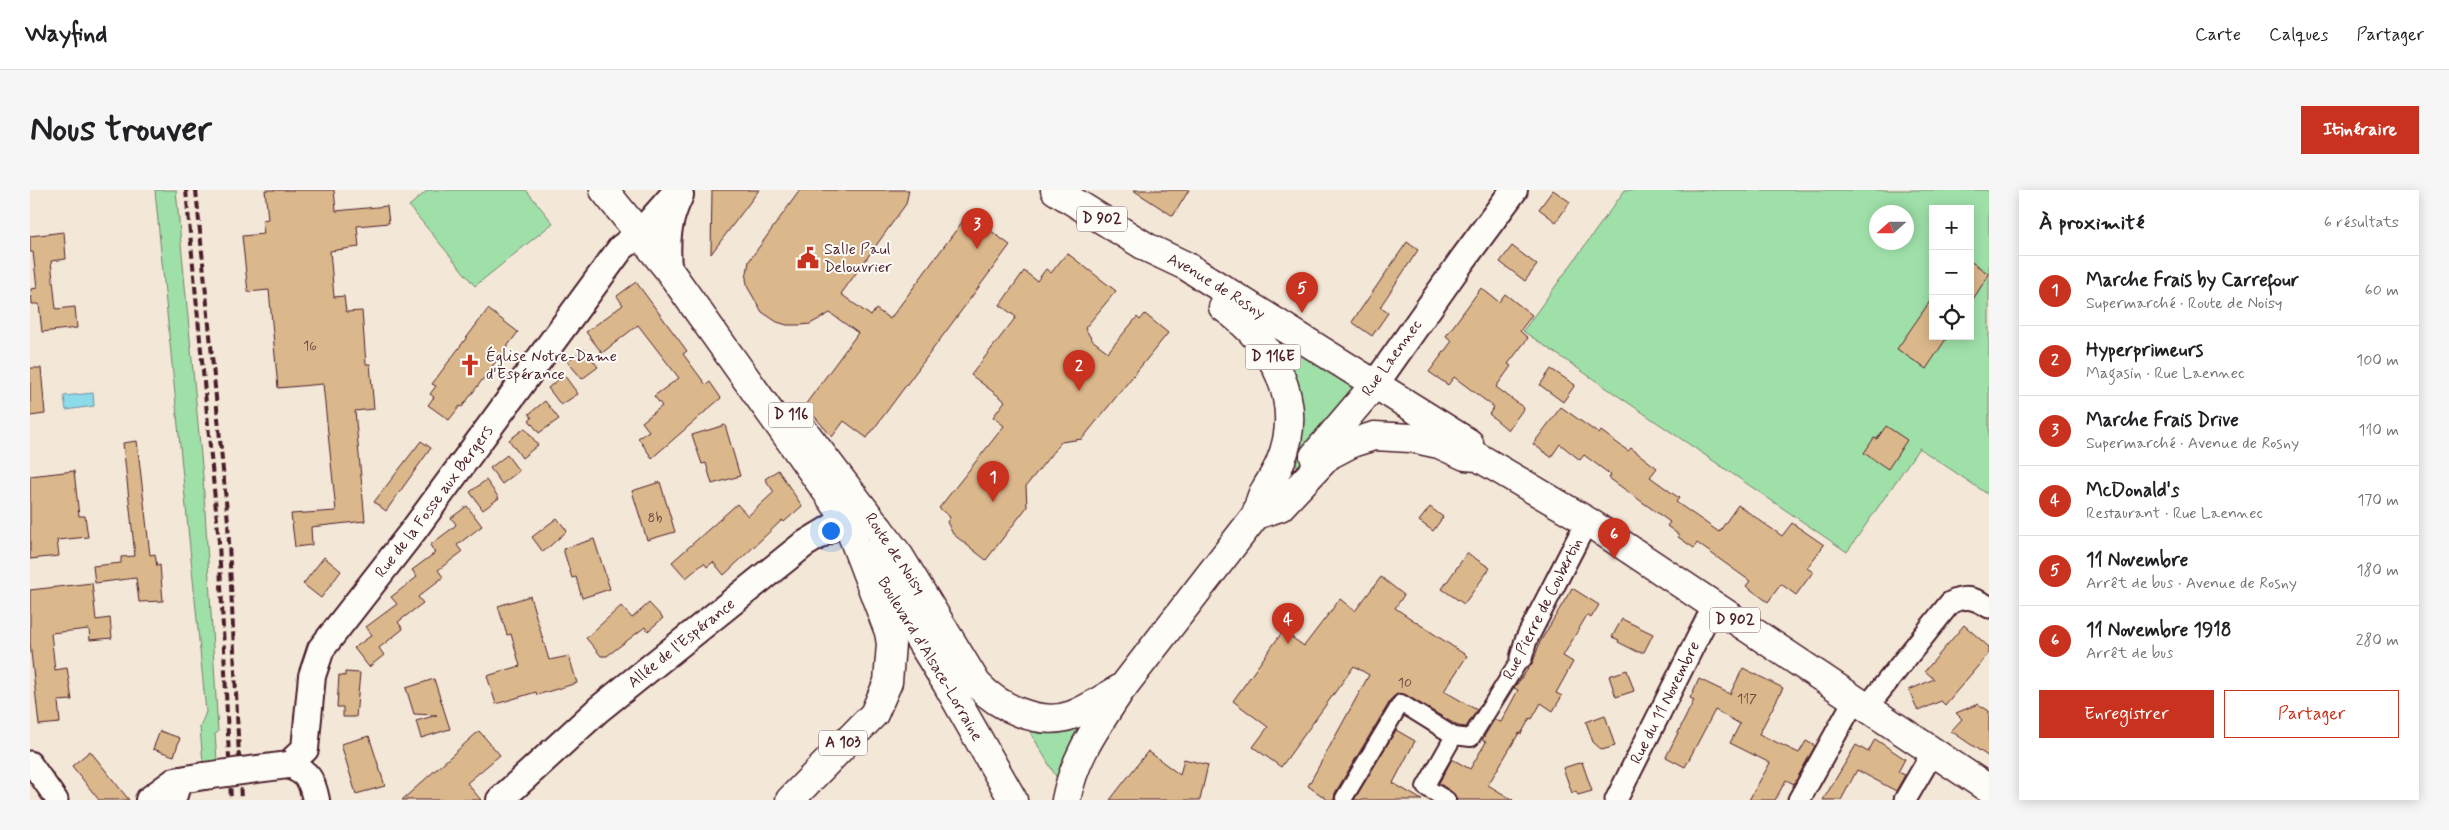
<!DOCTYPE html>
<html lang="fr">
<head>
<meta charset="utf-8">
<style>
  body { margin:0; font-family:Mynerve,sans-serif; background:#f6f6f6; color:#202124 }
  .controls { position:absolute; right:15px; top:15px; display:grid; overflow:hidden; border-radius:0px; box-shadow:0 2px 12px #0003 }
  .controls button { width:45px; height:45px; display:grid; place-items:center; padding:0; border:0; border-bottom:1px solid #e0e0e0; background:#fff; color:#202124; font:25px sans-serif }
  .compass { position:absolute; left:1839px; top:15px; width:45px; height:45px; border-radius:50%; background:#fff; box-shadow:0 2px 12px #0003; rotate:249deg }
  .you { position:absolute; left:800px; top:340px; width:18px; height:18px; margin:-12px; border:4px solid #fff; border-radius:50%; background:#1a73e8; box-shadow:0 0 0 8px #1a73e833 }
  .badge { display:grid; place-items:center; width:32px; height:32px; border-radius:50%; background:#c8321e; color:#fff; font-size:16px; font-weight:700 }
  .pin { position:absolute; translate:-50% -41px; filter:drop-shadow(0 1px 2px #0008) }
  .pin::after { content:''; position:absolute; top:26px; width:18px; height:15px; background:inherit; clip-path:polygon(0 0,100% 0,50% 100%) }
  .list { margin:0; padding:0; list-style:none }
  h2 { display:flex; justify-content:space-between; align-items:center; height:65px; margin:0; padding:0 20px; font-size:21px }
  h2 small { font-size:16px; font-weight:400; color:#757577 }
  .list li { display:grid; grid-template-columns:32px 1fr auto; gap:15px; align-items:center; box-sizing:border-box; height:70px; padding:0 20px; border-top:1px solid #e0e0e0 }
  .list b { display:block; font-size:19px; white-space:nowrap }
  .list p { margin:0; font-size:16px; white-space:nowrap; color:#757577 }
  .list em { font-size:16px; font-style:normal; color:#757577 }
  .actions { display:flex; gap:10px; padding:15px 20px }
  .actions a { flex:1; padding:11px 0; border:1px solid #c8321e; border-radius:0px; text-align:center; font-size:18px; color:#c8321e }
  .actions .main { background:#c8321e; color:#fff }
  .icon { flex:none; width:28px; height:28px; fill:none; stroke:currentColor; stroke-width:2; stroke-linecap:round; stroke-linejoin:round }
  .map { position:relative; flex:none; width:1959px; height:610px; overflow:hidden; border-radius:0px }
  header { display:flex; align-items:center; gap:30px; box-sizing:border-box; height:70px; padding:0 25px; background:#fff; border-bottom:1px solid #e0e0e0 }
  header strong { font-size:24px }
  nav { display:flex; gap:28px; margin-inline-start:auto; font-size:18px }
  .intro { display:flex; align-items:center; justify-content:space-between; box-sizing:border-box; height:120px; padding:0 30px }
  h1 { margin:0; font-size:35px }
  .button { padding:12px 22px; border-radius:0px; background:#c8321e; color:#fff; font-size:18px; font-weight:700 }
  main { display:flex; gap:30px; padding:0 30px }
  aside { flex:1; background:#fff; border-radius:0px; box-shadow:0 2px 12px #0003 }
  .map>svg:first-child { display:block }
</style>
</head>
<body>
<header>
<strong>Wayfind</strong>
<nav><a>Carte</a><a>Calques</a><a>Partager</a></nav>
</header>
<div class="intro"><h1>Nous trouver</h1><a class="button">Itinéraire</a></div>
<main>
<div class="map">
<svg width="1959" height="610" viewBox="0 0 1959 610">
  <rect width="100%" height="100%" fill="#f3e7d7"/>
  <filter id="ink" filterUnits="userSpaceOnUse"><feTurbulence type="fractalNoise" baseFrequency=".02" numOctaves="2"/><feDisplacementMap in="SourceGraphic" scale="10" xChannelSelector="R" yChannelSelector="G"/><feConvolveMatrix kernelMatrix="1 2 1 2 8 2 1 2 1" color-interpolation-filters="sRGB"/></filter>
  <g filter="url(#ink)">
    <g fill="#9fe0a9" stroke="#74806a" fill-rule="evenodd">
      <path d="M125,0H146L173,287L188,542L185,544L187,571L173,573L170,537L176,522Z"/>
      <path d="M398,0H496L523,33L445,96L379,16Z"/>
      <path d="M1595,0H1959V305L1889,258L1817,362L1493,141ZM1903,19H1940V146H1903ZM1846,22H1876V52H1846Z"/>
      <path d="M1247,149L1334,203L1268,277L1266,274C1275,230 1272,188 1247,149Z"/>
      <path d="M1061,530L1028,590L995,533Z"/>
    </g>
    <path fill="#8cdbea" stroke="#72909e" d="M63,203L64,216L36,220L34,206Z"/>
    <g fill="#dbb78c" stroke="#4a1f2b">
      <path d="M235,0H304L306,21L357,16L359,33L327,36L329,57L300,61L304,107L314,106L316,122L332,121L336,174H340L344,219L325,221L335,331L281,337L282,355L265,357L261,324L306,321L293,194L248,198L239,100L218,102L212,46L234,44L232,30L238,29Z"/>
      <path d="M682,0H729L681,64Z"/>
      <path d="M770,0H879L876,14L811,104L841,126L846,119L860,129L938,24L980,55L837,248L814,231L802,247L775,215L828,143L800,123L780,134L771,135H757L747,132L732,122L718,98L716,89L719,71Z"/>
      <path d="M1103,0H1159L1143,26Z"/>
      <path d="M1523,0L1540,12L1526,32L1509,19Z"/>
      <path d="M34,42L36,69L21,71L26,119L45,117L47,138L12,142L9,114H2L1,99L7,98L3,62H0V46Z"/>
      <path d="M1377,52L1388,60L1350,117L1358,123L1342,146L1322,132Z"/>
      <path d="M1482,56L1507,75L1495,91L1470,72Z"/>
      <path d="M1037,63L1086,101L1055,138L1062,150L1078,162L1107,127L1110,130L1115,124L1138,143L1052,249L1031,252L996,296L997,317L956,370L923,344L917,332L920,327L909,318L974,236L963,227L975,211L941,185L986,127L970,115L994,81L1007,91L1016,79L1021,83Z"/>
      <path d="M1940,71L1959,84L1940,114Z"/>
      <path d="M606,92L657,161L653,164L676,195L680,192L691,208L622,268L608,248L619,241L612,232L632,216L624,206L649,188L608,135L572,163L556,142L593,115L587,106Z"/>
      <path d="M1451,98L1469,112L1475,104L1502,125L1490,141L1498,148L1478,174L1481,176L1466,197L1494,218L1478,240L1459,224L1464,217L1424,187L1418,195L1399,182L1422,151L1416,146Z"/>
      <path d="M1903,107V146H1918L1896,179L1867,159Z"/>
      <path d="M458,119L488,142L432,217L430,216L419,230L398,215L404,207L400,204L406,196L402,194Z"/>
      <path d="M554,159L568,177L552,189L537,171Z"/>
      <path d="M0,178H11L15,224L0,226Z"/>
      <path d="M1521,179L1545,195L1533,212L1510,195Z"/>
      <path d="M534,185L548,204L531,215L518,198Z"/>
      <path d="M515,211L529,229L509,243L499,230L502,228L499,224Z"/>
      <path d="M1531,217L1569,244L1571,241L1598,261L1601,258L1627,278L1620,287L1649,308L1646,312L1689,342L1708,315L1752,346L1762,333L1794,355L1777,378L1783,382L1766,405L1751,394L1738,412L1716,396L1720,391L1667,353L1664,358L1648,347L1649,345L1637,336L1640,332L1579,288L1581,285L1554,265L1550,270L1530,254L1521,267L1503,254Z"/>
      <path d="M695,235L710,286L682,294L676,273L672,274L662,245Z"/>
      <path d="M1856,236L1877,250L1858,279L1834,263L1844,248L1847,249Z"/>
      <path d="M495,238L508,255L492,268L479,250Z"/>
      <path d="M107,251L120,365L125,364L127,376L130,375L133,411L109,412L106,388L65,393L63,376L91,373V367L105,366L93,253Z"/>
      <path d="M391,251L401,258L356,321L344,312Z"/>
      <path d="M477,265L489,281L472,294L460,278Z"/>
      <path d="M748,280L772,316L754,332L752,330L694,385L683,372L677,377L674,373L656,388L642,372L707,314L718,326L744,302L735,289Z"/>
      <path d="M44,281L49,326H55L58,347L27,350L29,366L0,369V286Z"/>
      <path d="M456,290L469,308L453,320L440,302Z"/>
      <path d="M630,292L645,342L617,350L602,301Z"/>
      <path d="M437,316L452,336L427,355L432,362L408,380L413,387L388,407L393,413L368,432L373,439L349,458L354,465L339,477L324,458L342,445L336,437L367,414L361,407L387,387L382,380L405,363L400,355L424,337L426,334L421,328Z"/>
      <path d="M1400,317L1413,327L1403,341L1389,331Z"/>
      <path d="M527,328L537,341L513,362L502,347Z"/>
      <path d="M564,349L580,399L552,408L546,387L542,388L533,359Z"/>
      <path d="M1437,363L1460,378L1434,414L1412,399Z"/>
      <path d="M294,367L311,381L291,408L273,394Z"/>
      <path d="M1351,387L1374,405L1365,418L1437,466L1414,501L1447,520L1436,537L1428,536L1376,505L1368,503L1362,508L1305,603L1304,610H1298L1278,596L1339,485L1324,476L1251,577L1223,557L1238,537L1203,511L1253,441L1274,456L1310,409L1325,421Z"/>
      <path d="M62,393L66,430L80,428L82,448L60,450L59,439L21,443L25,480L37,478L42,510L28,511L30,533L9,535L0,453V400Z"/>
      <path d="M1542,398L1569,415L1561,428L1557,425L1533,466L1543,472L1526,503L1532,506L1523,521L1511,513L1502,529L1500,528L1491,544L1489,543L1458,595L1483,610H1427L1422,602L1409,593L1422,569L1440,579L1456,552L1452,550L1464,530L1471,532L1488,500L1484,498L1503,472L1510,452Z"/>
      <path d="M500,406L519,470L539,466L547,493L507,505L506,502L466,514L457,486L490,476L481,444L477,445L468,416Z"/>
      <path d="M619,413L633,428L618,441L615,437L577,466H571L556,448L591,416L602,428Z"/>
      <path d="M1592,429L1623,444L1614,462H1608L1588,452L1589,450L1582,447Z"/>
      <path d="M1934,435L1959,457V463L1915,515L1911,511L1888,521L1879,500L1904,489L1895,481Z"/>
      <path d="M1713,478L1753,498L1729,544L1769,563L1776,551L1785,556L1764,594L1756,590L1745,610H1719L1740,573L1700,553L1710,534L1685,520L1655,577L1636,567L1664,510L1660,508L1669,489L1700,504Z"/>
      <path d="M1597,480L1604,501L1586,507L1579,486Z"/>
      <path d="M315,482L330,483L326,527H313V517H307L309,485L315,486Z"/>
      <path d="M404,489L420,539L391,548L386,531L407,525L384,524L376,498Z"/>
      <path d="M1948,514L1959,521V567L1921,541L1932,529L1926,523Z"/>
      <path d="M1575,525L1585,556L1572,560L1563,552L1556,532Z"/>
      <path d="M1366,540L1385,551L1363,593L1392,610H1324Z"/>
      <path d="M130,541L150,548L144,566L123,559Z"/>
      <path d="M449,541L470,565L437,593L451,610H372Z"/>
      <path d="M339,546L355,596L326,604L311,554Z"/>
      <path d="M1845,549L1875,569L1868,582L1875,585L1866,601L1827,580L1811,610H1793L1826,555L1838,562Z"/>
      <path d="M60,561L72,576L99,610H69L42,576Z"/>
      <path d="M1118,561L1150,585L1154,569L1178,575L1170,610H1080Z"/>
      <path d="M1552,572L1562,601L1548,605L1546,601L1542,603L1533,578Z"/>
    </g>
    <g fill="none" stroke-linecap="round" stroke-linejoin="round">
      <g stroke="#4a1f2b" stroke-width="20">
        <g id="pedestrian">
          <path d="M1314,608L1371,513L1424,546L1441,548L1491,468"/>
          <path d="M1417,610L1395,597L1424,546"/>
        </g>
      </g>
      <g stroke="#4a1f2b" stroke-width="25">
        <g id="minor">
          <path d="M1491,468L1496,450L1557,331"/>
          <path d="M1837,517L1920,413C1935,405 1945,408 1959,417"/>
          <path d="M0,572L27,610"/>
          <path d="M145,610L149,597L160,587"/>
          <path id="s1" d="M1586,610L1684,415"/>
          <path d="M1769,610L1825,509"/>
          <path d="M1875,610L1903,562"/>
        </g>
      </g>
      <g stroke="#4a1f2b" stroke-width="30">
        <g id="tertiary">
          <path d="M638,79C636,50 637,32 650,5"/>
          <path d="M1346,193L1431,72L1484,0"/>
          <path id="s2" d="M258,575L275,559L282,486L291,459L383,341L591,58L610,43L648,0"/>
          <path d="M258,575C278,582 282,590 286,610"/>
          <path d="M119,610L145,591L174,586"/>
          <path id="s3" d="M470,610L569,519L773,355L816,329L831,330L837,333"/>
        </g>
      </g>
      <g stroke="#4a1f2b" stroke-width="31">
        <g id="secondary">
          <path d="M849,339L870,367L947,494C968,517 1010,537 1042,525C1059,519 1076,506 1093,497"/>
          <path id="s4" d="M836,363L917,494L983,610"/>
          <path d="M1036,610C1045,565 1066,538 1090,501"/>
        </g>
      </g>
      <g stroke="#4a1f2b" stroke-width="31">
        <g id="primary">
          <path d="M574,0L638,79L816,329"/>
          <path id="s5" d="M1025,0L1118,58L1156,76L1439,253"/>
          <path d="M1193,117C1243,153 1276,211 1250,273C1246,283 1240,291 1235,300C1230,307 1229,317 1226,325"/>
          <path d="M770,236L849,339"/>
          <path d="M1284,266L1346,193"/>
          <path d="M1226,325L1250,317L1299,265L1322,253L1344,246L1381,248L1409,254L1435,266L1448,267L1557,331L1959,599"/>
          <path d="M1093,497L1226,325L1240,315"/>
        </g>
      </g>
      <g stroke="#4a1f2b" stroke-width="31">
        <path id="motorway" d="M760,610L844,524L858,492L861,454L859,442L816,329"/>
      </g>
      <use href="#pedestrian" stroke="#fdfcf7" stroke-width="16"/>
      <use href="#minor" stroke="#fdfcf7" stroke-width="21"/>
      <use href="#tertiary" stroke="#fdfcf7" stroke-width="26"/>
      <use href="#secondary" stroke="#fdfcf7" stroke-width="28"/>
      <use href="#primary" stroke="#fdfcf7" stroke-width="28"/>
      <use href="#motorway" stroke="#fdfcf7" stroke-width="28"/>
      <g stroke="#4a1f2b" stroke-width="4" stroke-dasharray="8 4" stroke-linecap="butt">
        <path d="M156,0L189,352L201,610"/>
        <path d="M166,0L198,332L211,610"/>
      </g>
      <g stroke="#4a1f2b" stroke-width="30" stroke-linecap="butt">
        <path id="tertiary-bridge" d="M174,586L258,575"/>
      </g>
      <use href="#tertiary-bridge" stroke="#fdfcf7" stroke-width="26"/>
    </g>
  </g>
  <defs>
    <g id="civic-bare" transform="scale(1.725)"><path d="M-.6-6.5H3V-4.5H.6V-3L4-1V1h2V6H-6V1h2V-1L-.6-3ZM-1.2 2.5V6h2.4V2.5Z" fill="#c8321e" stroke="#fdfcf7" stroke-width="2.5" paint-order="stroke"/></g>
    <g id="church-bare" transform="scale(1.725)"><path d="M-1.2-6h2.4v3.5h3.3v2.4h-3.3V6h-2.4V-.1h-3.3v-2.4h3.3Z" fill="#c8321e" stroke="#fdfcf7" stroke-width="2.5" paint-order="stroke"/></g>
  </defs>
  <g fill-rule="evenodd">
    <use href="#civic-bare" x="778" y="68"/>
    <use href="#church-bare" x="440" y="175"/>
  </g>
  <g text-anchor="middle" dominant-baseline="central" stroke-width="4" stroke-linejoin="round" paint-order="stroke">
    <g font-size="14" fill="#6e4543">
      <text x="280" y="156">16</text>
      <text x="625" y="328">8b</text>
      <text x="1375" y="493">10</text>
      <text x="1717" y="509">117</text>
    </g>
    <g fill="#fdfcf7" stroke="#806168" stroke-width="1">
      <rect x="1047" y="16.5" width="50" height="25" rx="4"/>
      <rect x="1215.5" y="154.5" width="55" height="25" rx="4"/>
      <rect x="738.5" y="212.5" width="45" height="25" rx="4"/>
      <rect x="1680" y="417.5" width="50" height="25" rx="4"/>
      <rect x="789" y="540.5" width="48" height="25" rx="4"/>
    </g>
    <g font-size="15" font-weight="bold" fill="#4a1f2b">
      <text x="1072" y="29">D 902</text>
      <text x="1243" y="167">D 116E</text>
      <text x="761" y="225">D 116</text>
      <text x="1705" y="430">D 902</text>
      <text x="813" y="553">A 103</text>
    </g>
    <g font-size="16" fill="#4a1f2b" stroke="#fdfcf7" text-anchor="start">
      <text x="794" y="59">Salle Paul<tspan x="794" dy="18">Delouvrier</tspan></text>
      <text x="456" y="166">Église Notre-Dame<tspan x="456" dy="18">d'Espérance</tspan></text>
    </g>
    <g font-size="16" fill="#4a1f2b" stroke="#fdfcf7">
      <text stroke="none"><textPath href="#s5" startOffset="188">Avenue de Rosny</textPath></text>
      <text transform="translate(1362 168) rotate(-54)">Rue Laennec</text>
      <text stroke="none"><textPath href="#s2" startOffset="311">Rue de la Fosse aux Bergers</textPath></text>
      <text transform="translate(865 364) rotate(56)">Route de Noisy</text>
      <text transform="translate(1513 419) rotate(-63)">Rue Pierre de Coubertin</text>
      <text stroke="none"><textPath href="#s3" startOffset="240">Allée de l'Espérance</textPath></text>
      <text stroke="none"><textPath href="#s4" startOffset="124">Boulevard d'Alsace-Lorraine</textPath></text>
      <text stroke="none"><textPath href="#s1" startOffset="109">Rue du 11 Novembre</textPath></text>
    </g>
  </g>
</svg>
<div class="controls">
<button>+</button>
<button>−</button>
<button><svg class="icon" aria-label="locate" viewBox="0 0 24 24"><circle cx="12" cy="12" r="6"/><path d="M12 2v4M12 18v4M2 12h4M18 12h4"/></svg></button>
</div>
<svg class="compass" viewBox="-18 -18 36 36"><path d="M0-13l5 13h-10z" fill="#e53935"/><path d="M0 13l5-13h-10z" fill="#757577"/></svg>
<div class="you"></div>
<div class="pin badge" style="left:963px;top:312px">1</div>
<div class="pin badge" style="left:1049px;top:201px">2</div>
<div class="pin badge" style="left:947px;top:59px">3</div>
<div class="pin badge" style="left:1258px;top:454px">4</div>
<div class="pin badge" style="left:1272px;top:123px">5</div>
<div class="pin badge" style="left:1584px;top:369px">6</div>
</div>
<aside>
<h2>À proximité<small>6 résultats</small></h2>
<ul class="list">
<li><span class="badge">1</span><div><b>Marche Frais by Carrefour</b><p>Supermarché · Route de Noisy</p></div><em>60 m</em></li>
<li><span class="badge">2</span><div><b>Hyperprimeurs</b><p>Magasin · Rue Laennec</p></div><em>100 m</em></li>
<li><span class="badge">3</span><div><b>Marche Frais Drive</b><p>Supermarché · Avenue de Rosny</p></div><em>110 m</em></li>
<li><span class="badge">4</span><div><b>McDonald's</b><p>Restaurant · Rue Laennec</p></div><em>170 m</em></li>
<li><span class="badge">5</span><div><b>11 Novembre</b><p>Arrêt de bus · Avenue de Rosny</p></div><em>180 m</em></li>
<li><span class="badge">6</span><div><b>11 Novembre 1918</b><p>Arrêt de bus</p></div><em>280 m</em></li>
</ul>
<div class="actions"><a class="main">Enregistrer</a><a>Partager</a></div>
</aside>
</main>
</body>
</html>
